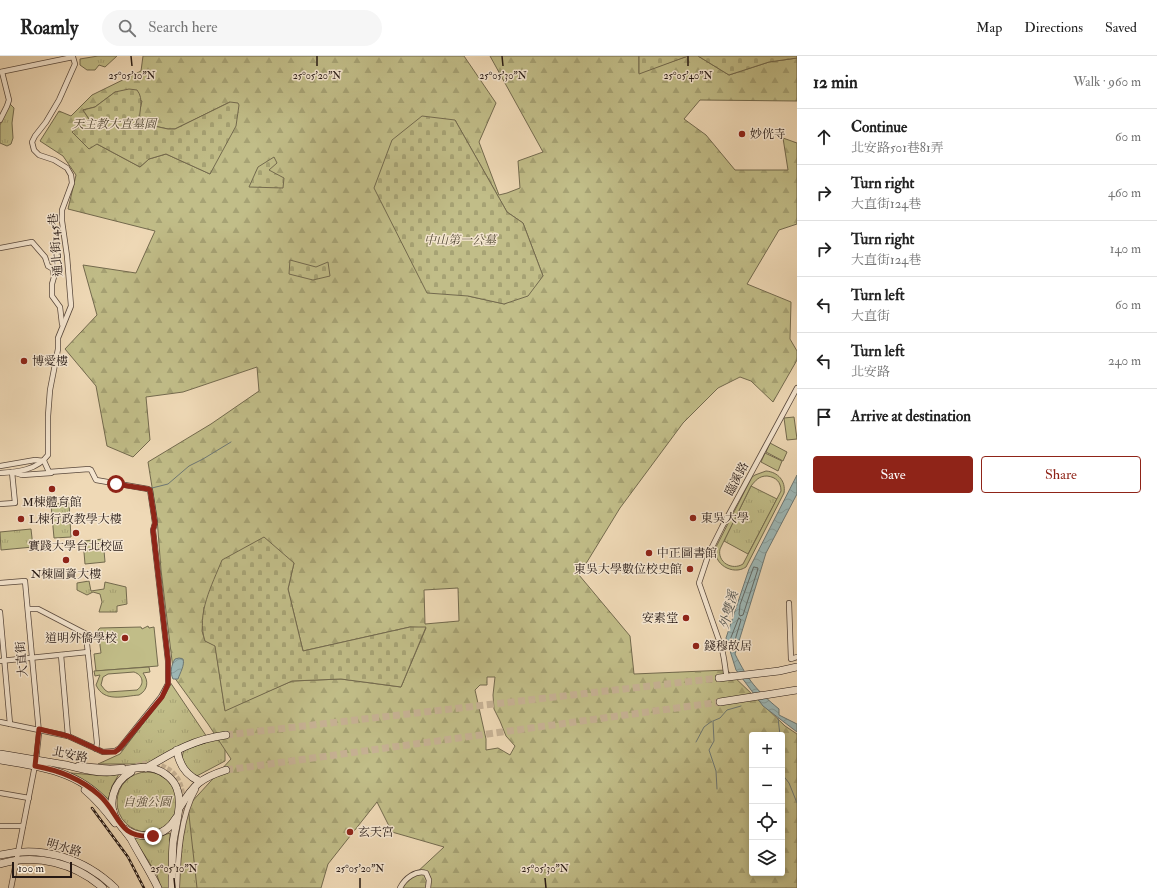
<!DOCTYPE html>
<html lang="en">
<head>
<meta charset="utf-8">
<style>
  body { margin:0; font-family:"IM FELL Double Pica","Noto Serif TC",serif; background:#f6f6f6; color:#222 }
  .controls { position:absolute; right:12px; bottom:12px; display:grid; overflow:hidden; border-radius:4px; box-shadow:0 2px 6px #0003 }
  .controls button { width:36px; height:36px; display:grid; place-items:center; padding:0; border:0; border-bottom:1px solid #e0e0e0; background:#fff; color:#222; font:20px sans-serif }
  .scale { position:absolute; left:12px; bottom:10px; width:60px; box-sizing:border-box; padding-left:4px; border:2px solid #251813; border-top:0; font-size:11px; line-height:14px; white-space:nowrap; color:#251813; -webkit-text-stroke:3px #f5e6d0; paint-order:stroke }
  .stop { position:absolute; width:12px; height:12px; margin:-9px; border:3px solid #8f2418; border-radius:50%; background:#fff }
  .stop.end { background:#8f2418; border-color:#fff; box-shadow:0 1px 4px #0008 }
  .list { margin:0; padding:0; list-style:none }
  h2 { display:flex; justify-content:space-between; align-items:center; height:52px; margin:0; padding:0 16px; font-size:17px }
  h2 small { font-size:13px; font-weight:400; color:#767676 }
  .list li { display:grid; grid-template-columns:26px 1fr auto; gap:12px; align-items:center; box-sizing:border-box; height:56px; padding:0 16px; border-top:1px solid #e0e0e0 }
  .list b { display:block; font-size:15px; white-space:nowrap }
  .list p { margin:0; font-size:13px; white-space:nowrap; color:#767676 }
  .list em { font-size:13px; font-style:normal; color:#767676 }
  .actions { display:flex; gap:8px; padding:12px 16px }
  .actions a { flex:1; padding:9px 0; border:1px solid #8f2418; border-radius:4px; text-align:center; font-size:14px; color:#8f2418 }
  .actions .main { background:#8f2418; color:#fff }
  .icon { flex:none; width:22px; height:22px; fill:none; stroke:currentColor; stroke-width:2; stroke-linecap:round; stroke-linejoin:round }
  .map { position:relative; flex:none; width:797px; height:832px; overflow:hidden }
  header { display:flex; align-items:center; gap:24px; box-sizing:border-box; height:56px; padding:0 20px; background:#fff; border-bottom:1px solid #e0e0e0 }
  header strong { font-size:19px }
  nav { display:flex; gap:22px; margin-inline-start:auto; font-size:14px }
  .search { width:280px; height:36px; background:#f6f6f6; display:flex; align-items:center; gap:10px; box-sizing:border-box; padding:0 14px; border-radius:22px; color:#767676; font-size:15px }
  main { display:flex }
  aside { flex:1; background:#fff }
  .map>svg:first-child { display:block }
</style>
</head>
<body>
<header>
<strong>Roamly</strong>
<div class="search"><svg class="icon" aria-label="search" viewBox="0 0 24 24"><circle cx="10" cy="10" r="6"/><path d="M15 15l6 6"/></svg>Search here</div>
<nav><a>Map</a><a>Directions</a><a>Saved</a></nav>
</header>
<main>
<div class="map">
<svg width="797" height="832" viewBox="0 0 797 832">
  <defs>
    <pattern id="grass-tufts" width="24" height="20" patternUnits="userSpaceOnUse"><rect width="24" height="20" fill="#c1bd88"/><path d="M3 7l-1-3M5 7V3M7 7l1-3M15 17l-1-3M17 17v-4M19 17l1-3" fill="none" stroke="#a6a274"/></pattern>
    <pattern id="forest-firs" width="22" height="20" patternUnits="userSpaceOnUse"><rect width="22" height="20" fill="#c1bd88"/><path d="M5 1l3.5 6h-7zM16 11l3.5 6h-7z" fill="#a6a274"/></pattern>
    <pattern id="cemetery-stones" width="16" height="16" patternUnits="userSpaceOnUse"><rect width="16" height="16" fill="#c1bd88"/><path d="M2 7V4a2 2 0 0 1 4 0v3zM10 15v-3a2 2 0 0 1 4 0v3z" fill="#a6a274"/></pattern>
    <pattern id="water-waves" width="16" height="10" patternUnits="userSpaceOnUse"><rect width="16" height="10" fill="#9db8b7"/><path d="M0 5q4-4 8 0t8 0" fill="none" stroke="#879d9c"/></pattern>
  </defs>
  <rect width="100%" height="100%" fill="#efd9b6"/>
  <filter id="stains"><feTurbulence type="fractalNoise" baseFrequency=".005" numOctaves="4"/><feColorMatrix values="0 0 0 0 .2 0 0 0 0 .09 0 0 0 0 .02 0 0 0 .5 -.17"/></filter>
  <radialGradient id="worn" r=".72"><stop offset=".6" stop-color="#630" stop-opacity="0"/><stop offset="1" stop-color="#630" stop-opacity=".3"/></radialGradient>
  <g fill="url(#grass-tufts)" stroke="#736a4e">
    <path d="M98,0H117L105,11L99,9L95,14H87L80,9V3Z"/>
    <path d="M10,48L14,52L12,67L13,82L11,88L7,90L0,87V69Z"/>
    <path d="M751,430L777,443L748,498L724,485Z"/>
    <path d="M69,447L71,481L54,482L51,448Z"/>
    <path d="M31,473L33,491L1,494L0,476Z"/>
    <path d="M89,525L91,535L104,533L105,526L126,531L127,548L117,550V556H99L102,546L100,538L93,536L87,539L77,534V527Z"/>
    <path d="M170,626L207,681L146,708H98L120,698L166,637Z"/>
    <path d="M225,680V705L193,722L181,704L184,694Z"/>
    <circle cx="147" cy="746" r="30"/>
    <path d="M71,717L107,720L119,718L112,730L108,744Z"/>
    <path d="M191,753L219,832H178L179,813L186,758Z"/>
    <path d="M170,777L169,832H161L157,819L134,782L149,784Z"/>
  </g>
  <path fill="url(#forest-firs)" stroke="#736a4e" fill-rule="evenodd" d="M143,0H464L496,47L479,86L499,139L507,137L520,132L518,105L543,96L490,0H639V17L688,0H698L729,19L769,6L797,2V45L700,44L684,63L706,79L735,114H788L783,82L797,87V168L779,174L747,228L791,246L790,283L797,295V304L773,346L751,325L740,321L718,332L683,367L620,452L579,519L630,580L634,618L727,614L785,670L797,678V832H400L444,791L392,776L377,746L328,808L321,832H197L188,750L231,703L208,668L174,621L161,514L157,462L148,406L211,368L259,335L257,311L183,336L146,341L150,384L133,401L107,390L96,330L65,293L97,259L83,209L136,217L155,175L68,153L76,119L63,100L40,85L59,55L71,60L92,39L141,15ZM115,36L142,45L139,58L140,67L168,73H175L230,46L210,118L166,98L149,103L140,111L97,88L89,63L83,54L95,51ZM455,64L507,156L523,167L543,220L505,248L468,240ZM294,507L288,533L303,595L410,571L426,572L401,631L341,623L292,625L225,654L215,589L205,585L202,575L204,551ZM458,532L459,565L425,568L424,534ZM487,621H495L493,639L494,653L500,665L506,680L515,690L510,699L498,692L486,694V683L475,634L480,629H487ZM752,679H782V817H752Z"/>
  <g fill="url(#cemetery-stones)" stroke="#736a4e">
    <path d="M639,0H688L639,18Z"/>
    <path d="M698,0H797V2L769,6L729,19Z"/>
    <path d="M129,33L137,34C145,44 138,55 140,67L168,73H175L230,46L238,47L239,49L236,70L210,118L166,98L149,103L140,111L97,88L89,93L72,76L89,63L83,54L95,51L115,36Z"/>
    <path d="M422,60L455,64L507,156L523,167L543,220L528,240L504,248L468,240L427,237L374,132L392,84Z"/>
    <path d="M274,101L277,107L269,114L284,122L283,132L249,131L258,111Z"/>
    <path d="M290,204L316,211L328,206L330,220L313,224L289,218Z"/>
    <path d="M264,481L294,507L288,533L303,595L410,571H426L401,631L341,623L292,625L225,655L215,590L205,585C196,558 212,529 222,504Z"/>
  </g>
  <g fill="#c1bd88" stroke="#736a4e" fill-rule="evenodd">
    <path d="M794,361L797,383L787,384L784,362Z"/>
    <path d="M770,387L787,396L783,405L766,396Z"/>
    <path d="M765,397L782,405L778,415L761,406Z"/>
    <path d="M766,415C778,416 786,425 784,437L746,511C733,520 712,508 716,491L752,421L755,419ZM767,420C776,421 781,426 781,435L743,508C732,515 717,506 720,493L751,430C756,424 759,420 767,420Z"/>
    <path d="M103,483L105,506L85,508L83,485Z"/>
    <path d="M148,570L149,572L154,571L158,610L96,615L94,598L101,597L98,574L100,572L141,571L142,573Z"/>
    <path d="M149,611L150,616L143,617C149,625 148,634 139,639C124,640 104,647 96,629L100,619L95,620L94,615ZM134,616C143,619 145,628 137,634L108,636L105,634L101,629L103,621L108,618Z"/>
  </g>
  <g fill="url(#water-waves)" stroke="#6d7875">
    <path d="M797,419V438L766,497L735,598C748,624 756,634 779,653V659L797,668V676L763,650L736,614L726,582L749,513Z"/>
    <path d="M179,602L183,603C185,609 180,617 178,623H173C170,617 171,609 175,603Z"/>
  </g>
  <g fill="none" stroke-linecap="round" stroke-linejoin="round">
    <g stroke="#616865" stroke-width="1">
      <path d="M754,511L758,512L757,516L743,559L740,560L739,558L740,549Z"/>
      <path d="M739,562L741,564L735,584L732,586L731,582Z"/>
    </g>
    <g stroke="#6d7875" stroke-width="1">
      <path d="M152,432L168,428L189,410L203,403L231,386"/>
      <path d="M778,662L780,679"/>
      <path d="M696,686L704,671L712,665"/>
      <path d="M782,718L789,727L797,747"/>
      <path d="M717,733L716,715L709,694L714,685L713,665L720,662L727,654L741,650"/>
    </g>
    <path stroke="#c7b295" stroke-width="4.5" stroke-dasharray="4.5 2" stroke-linecap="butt" d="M136,709C140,708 144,707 148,707C153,706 159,708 163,710C182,718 185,737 182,755"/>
    <g stroke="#c7b295" stroke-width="7" stroke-dasharray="7 3.5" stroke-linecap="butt">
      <path d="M226,679L719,622"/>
      <path d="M226,714L720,646"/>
    </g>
    <g stroke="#58483c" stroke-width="6">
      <g id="street">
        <path d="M0,16L73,1L75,8L59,44L46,66L35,80L32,86L34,94L39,99L54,104L67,112L71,119L72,127L62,154V165L67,200L71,250L58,282V293L50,334L48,360V399C37,414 18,416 0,417"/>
        <path d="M0,64L7,50L9,44L2,16"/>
        <path d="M0,192L32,186L45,201L48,210L53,213L54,221L52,228V240L60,251L62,268"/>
        <path d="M0,410L35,404L44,405"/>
        <path d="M0,448L15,447L12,416L22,419L51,417"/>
        <path d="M0,527L25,525L39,677L36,704L11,832"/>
        <path d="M789,547L791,603L797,601"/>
        <path d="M28,553H38L86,578L97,687L96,693"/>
        <path d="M0,556L10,668"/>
        <path d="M61,599L68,680"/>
        <path d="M0,605L88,596"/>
        <path d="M726,617L724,603L722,593L699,527L709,497L722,471L797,332"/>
        <path d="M0,666L68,680L103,696L115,695L120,692L161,641L168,628V605L153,474L155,467L150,434L148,433L96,424L91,414L89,413L49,416L44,405"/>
        <path d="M78,709L110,712L123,711"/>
        <path d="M0,737L29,742"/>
        <path d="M0,770H23"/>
        <path d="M177,832C178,801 180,760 196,733"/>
        <path d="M400,832C405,822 416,814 426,817L429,824L428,832"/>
      </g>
    </g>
    <g stroke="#251813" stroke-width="8">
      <g id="secondary">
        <path d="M719,622L779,615L797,611"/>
        <path d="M720,646L797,634"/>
        <path d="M177,694C179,709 186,719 199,725"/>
        <path d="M0,698C22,702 44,705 66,709C79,712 91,716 104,716C121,717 139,708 155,713C165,716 174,724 177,733C183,748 175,770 173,787C172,802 172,817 172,832"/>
        <path d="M0,704C46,712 82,715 113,755"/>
        <path d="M146,712C173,696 194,683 226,679"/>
        <path d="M131,716C113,726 106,749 118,766C122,772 127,777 131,783C140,800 150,815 158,832"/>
        <path d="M85,734C97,744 106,755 115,767"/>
        <path d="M180,751C194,728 201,722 226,714"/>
        <path d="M125,773C143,785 165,781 176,762"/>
        <path d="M0,799C42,789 84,802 115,832"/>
        <path d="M0,808C36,797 75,807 103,832"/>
      </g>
    </g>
    <use href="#street" stroke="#f5e6d0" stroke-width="4.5"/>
    <use href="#secondary" stroke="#f5e6d0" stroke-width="7"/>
    <g stroke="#251813" stroke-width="2.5">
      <path id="rail" d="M92,752L128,801L144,832"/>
    </g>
    <use href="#rail" stroke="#f5e6d0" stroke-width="1" stroke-dasharray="3" stroke-linecap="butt"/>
  </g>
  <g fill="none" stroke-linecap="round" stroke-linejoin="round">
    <path stroke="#8f2418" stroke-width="5" d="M116,428L148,433L150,434L155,467L153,474L168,605V628L162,641L120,692L115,696H103L68,680L39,673L35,710C58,714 81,723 99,739C120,757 117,783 153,780"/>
  </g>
  <path fill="none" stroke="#251813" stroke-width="1.5" d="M131,0L132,10M317,0V10M502,0L503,10M688,0V10M174,822L175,832M360,822V832M545,822L546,832"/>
  <g fill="#8f2418" stroke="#f5e6d0" stroke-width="1.5">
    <circle cx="742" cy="78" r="4"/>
    <circle cx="24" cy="305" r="4"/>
    <circle cx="52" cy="433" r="4"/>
    <circle cx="693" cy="462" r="4"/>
    <circle cx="21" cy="463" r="4"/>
    <circle cx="76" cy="477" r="4"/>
    <circle cx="649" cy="497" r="4"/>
    <circle cx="66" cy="504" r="4"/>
    <circle cx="690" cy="513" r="4"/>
    <circle cx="686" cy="562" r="4"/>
    <circle cx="125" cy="582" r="4"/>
    <circle cx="696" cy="590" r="4"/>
    <circle cx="350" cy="776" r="4"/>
  </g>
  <g text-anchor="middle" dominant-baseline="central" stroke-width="3" stroke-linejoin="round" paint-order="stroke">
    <g font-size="12" font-style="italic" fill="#544a36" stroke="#f5e6d0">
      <text x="114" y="68">天主教大直墓園</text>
      <text x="460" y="184">中山第一公墓</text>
      <text x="147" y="746">自強公園</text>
    </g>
    <g font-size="12" fill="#251813" stroke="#f5e6d0" text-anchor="start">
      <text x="750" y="78">妙侊寺</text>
      <text x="32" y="305">博愛樓</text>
      <text x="52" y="446" text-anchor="middle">M棟體育館</text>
      <text x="701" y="462">東吳大學</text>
      <text x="29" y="463">L棟行政教學大樓</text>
      <text x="76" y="490" text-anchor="middle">實踐大學台北校區</text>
      <text x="657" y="497">中正圖書館</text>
      <text x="682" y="513" text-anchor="end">東吳大學數位校史館</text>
      <text x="66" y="518" text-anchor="middle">N棟圖資大樓</text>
      <text x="678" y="562" text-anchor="end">安素堂</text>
      <text x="117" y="582" text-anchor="end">道明外僑學校</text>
      <text x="704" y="590">錢穆故居</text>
      <text x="358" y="776">玄天宮</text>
    </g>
    <g font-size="12" fill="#251813" stroke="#f5e6d0">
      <text transform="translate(56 189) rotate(-95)">通北街145巷</text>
      <text transform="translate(737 423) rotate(-62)">臨溪路</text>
      <text transform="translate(22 603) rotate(-95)">大直街</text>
      <text transform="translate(70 699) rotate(12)">北安路</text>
      <text transform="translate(64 792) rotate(16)">明水路</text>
    </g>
    <g font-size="13" font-style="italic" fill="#4f504c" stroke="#f5e6d0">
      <text transform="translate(729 554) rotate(-75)">外雙溪</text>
    </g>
  </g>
  <g font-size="10" text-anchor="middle" fill="#251813" stroke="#f5e6d0" stroke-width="3" stroke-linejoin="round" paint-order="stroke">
    <text x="132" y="23">25°05'10"N</text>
    <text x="317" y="23">25°05'20"N</text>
    <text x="503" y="23">25°05'30"N</text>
    <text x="688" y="23">25°05'40"N</text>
    <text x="174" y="816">25°05'10"N</text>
    <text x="360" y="816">25°05'20"N</text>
    <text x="545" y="816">25°05'30"N</text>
  </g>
  <rect width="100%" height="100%" filter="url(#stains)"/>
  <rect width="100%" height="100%" fill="url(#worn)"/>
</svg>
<div class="controls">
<button>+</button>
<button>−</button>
<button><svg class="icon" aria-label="locate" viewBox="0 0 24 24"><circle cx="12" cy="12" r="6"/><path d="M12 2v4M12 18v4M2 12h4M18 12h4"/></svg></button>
<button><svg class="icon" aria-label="layers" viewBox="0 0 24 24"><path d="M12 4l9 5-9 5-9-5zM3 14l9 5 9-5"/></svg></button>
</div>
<div class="scale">100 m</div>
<div class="stop" style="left:116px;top:428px"></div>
<div class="stop end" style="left:153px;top:780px"></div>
</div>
<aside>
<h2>12 min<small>Walk · 960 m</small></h2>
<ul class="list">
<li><svg class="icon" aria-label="ahead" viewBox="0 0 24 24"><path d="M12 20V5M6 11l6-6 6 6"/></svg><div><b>Continue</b><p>北安路501巷81弄</p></div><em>60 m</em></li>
<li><svg class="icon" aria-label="right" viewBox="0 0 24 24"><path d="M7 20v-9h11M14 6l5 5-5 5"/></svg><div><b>Turn right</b><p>大直街124巷</p></div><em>460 m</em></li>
<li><svg class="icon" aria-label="right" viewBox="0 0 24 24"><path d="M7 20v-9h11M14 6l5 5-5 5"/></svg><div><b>Turn right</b><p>大直街124巷</p></div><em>140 m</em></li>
<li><svg class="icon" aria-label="left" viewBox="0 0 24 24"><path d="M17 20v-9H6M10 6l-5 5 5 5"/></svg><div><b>Turn left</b><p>大直街</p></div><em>60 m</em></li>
<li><svg class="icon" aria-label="left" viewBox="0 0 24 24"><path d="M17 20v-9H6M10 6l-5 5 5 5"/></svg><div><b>Turn left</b><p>北安路</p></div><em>240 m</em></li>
<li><svg class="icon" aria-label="arrive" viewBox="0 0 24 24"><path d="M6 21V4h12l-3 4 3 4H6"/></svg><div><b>Arrive at destination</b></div></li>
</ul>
<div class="actions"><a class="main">Save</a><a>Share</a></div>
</aside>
</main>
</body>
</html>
